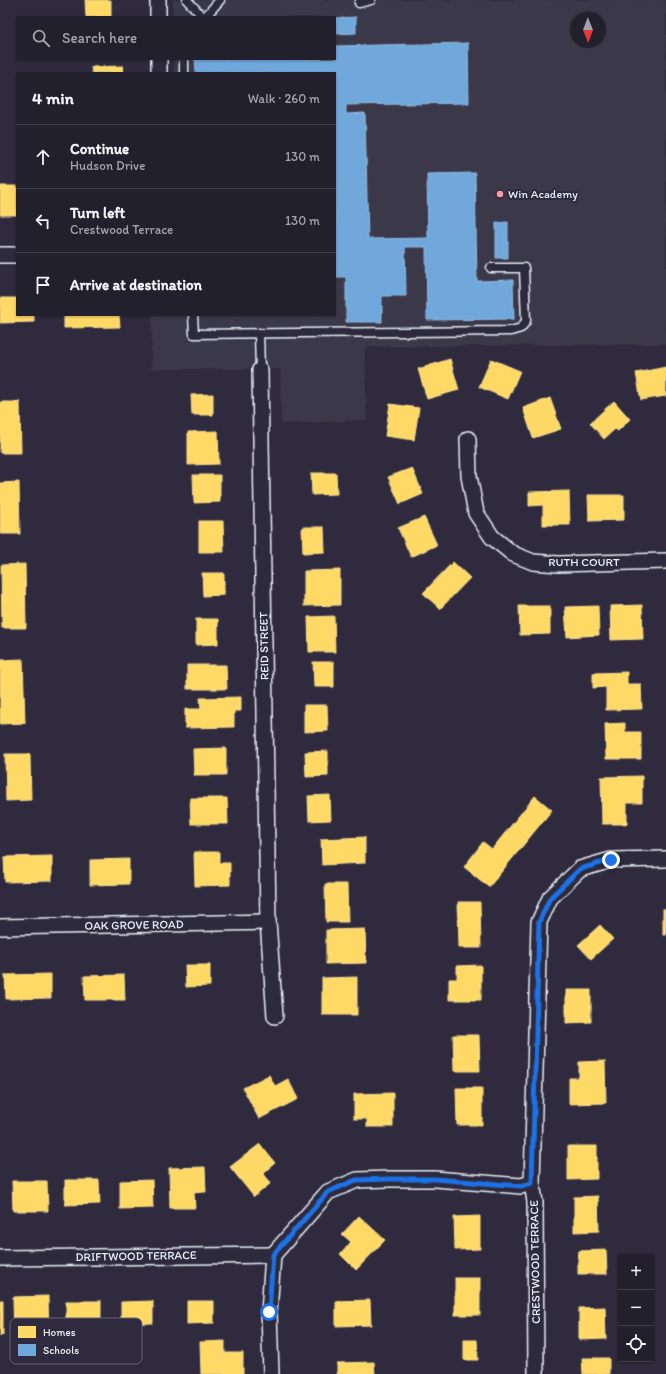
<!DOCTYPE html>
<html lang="en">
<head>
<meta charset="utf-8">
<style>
  body { margin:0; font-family:Itim,sans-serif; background:#2f2d3a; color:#f1f3f6 }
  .controls { position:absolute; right:12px; bottom:12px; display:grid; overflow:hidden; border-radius:0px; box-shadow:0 1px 3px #0004 }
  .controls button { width:36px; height:36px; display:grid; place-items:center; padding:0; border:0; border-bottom:1px solid #403e4a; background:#23202e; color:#f1f3f6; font:20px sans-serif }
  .compass { position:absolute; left:570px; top:12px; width:36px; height:36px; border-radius:50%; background:#23202e; box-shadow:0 1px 3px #0004; rotate:179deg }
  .stop { position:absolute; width:12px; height:12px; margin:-9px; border:3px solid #1a73e8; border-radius:50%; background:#fff }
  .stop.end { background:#1a73e8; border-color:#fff; box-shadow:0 1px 4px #0008 }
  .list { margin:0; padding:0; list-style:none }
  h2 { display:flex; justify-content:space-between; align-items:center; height:52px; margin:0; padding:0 16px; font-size:17px }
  h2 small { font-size:13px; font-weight:400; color:#a3a3aa }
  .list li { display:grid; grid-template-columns:26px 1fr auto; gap:12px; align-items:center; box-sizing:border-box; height:64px; padding:0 16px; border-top:1px solid #403e4a }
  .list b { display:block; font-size:15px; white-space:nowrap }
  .list p { margin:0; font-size:13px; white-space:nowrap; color:#a3a3aa }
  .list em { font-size:13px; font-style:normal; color:#a3a3aa }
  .icon { flex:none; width:22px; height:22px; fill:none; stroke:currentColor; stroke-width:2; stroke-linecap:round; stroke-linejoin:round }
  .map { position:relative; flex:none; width:666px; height:1374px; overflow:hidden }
  .search { position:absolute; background:#23202e; box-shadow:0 1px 3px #0004; left:16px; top:16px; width:320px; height:44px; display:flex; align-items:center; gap:10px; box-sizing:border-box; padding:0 14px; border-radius:0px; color:#a3a3aa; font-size:15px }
  .panel { position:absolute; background:#23202e; box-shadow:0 1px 3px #0004; left:16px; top:72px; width:320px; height:244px; border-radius:0px }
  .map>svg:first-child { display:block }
</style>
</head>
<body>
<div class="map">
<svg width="666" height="1374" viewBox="0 0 666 1374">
  <rect width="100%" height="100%" fill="#2f2a3d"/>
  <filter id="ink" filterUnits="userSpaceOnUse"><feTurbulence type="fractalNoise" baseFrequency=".025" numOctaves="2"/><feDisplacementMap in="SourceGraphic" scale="8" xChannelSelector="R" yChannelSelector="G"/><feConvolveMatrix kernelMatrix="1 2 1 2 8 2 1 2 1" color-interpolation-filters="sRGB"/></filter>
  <g filter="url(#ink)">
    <path fill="#3b3749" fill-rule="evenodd" d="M173,0H666V344L365,347L367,420L281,424L280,369H151L152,315H335V73H174V59H335V17H173ZM576,18H600V42H576Z"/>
    <g fill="#ffd966" stroke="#f8e092">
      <path d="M85,0H111V17H86Z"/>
      <path d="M123,66V73H92L91,67Z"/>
      <rect x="0" y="186" width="17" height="29"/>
      <path d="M0,298H17V315H34V322L0,323Z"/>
      <path d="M64,315H119L120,327L64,328Z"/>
      <path d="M450,359L459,390L427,399L418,369Z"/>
      <path d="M491,359L520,371L508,399L479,387Z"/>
      <path d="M666,367V396L641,400L636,373Z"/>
      <path d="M213,394V415H192L191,395Z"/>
      <path d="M550,398L561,429L533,438L523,408Z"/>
      <path d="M614,401L630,419L618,431L615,429L604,439L590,423Z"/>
      <path d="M0,402H20L21,453H0Z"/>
      <path d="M390,404L419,408L414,440L385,436Z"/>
      <path d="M218,431L219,464L188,465V432Z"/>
      <path d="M412,468L423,494L400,504L388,477Z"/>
      <path d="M311,473H336L337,494L312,495Z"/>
      <path d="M193,475H220V502L194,503Z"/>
      <path d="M19,482L20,534H0V483Z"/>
      <path d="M569,491L570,525H543V505L529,506V492Z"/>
      <path d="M588,495H624V520L589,521Z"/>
      <path d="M424,517L437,545L411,557L398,528Z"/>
      <path d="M199,521H223L224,552H199Z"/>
      <path d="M302,527H324L325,552L303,553Z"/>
      <path d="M453,562L470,578L440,609L423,593Z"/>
      <path d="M25,564L26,628H2L1,565Z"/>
      <path d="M340,570V605L304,606V571Z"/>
      <path d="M202,573H224V595L203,596Z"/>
      <path d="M642,605L643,639L611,640L610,606Z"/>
      <path d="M519,606H550V634L520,635Z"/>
      <path d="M598,606L599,635L567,637L565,607Z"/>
      <path d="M334,616L335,652H309L308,617Z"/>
      <path d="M196,619H218V644L196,645Z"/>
      <path d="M23,659L25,723L0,724V660Z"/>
      <path d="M313,662H334V687H314Z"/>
      <path d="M187,665H226L227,689H187Z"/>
      <path d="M627,672V684H641L642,709L606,710V687L593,688V673Z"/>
      <path d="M241,697V711H234V727L185,728V709H201L200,698Z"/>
      <path d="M304,705H327L328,731L304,732Z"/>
      <path d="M625,723V732H641V759H606L605,724Z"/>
      <path d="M226,748V775H194L193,749Z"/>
      <path d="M328,751V776L306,777L305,752Z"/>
      <path d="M5,754H30L31,800L6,801Z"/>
      <path d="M642,776V803H627V824H602L601,777Z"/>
      <path d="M330,795L331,820L309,821L308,796Z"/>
      <path d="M535,796L552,810L489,887L464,867L483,842L492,849Z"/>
      <path d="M190,798H227L228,824H191Z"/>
      <path d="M365,837V863L322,865L321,839Z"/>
      <path d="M194,852H219V863H230V885L195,886Z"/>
      <path d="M52,856V881L5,882L4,857Z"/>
      <path d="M129,859V884L90,885V860Z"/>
      <path d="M325,884H347L348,922H326Z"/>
      <path d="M458,902H480L481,948H459Z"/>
      <rect x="663" y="909" width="3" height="26"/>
      <path d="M600,925L613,939L591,959L578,945Z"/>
      <path d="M365,929L366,963L326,964V930Z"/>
      <path d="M185,965H210V986L186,987Z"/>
      <path d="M481,965V1000H449V979H457V966Z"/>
      <path d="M51,974V998L6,999L5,975Z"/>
      <path d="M124,975L125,1000H85L84,976Z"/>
      <path d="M357,977V1015H322V978Z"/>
      <path d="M566,990H591V1022L566,1023Z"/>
      <path d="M453,1035H479L480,1071H454Z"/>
      <path d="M605,1061L606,1103L569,1104V1078H579V1062Z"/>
      <path d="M269,1075L275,1086L288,1079L298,1099L259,1119L243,1088Z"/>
      <path d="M456,1088H482V1125H457Z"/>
      <path d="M393,1093V1127H367V1119H354V1094Z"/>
      <path d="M260,1144L275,1163L263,1173L271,1183L254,1197L230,1167Z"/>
      <path d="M568,1146H597V1179L568,1180Z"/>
      <path d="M205,1167L206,1192H194L195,1208H170L169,1168Z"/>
      <path d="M65,1180H99L100,1204L65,1205Z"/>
      <path d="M152,1180L153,1208L120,1209V1181Z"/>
      <path d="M12,1181H47L48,1211H13Z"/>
      <path d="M598,1196L599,1231L574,1232V1197Z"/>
      <path d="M359,1216L385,1240L356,1270L340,1254L351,1242L342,1234Z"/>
      <path d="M480,1216V1249L455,1250L454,1217Z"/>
      <path d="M606,1250L607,1274H578V1251Z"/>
      <rect x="455" y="1278" width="25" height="37"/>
      <path d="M48,1296L49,1343L14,1344L13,1297Z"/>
      <path d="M0,1300H3V1335L0,1336Z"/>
      <path d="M370,1300L371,1325L336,1326V1301Z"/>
      <rect x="66" y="1301" width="35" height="25"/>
      <path d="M153,1301V1323L121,1324V1302Z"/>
      <path d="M187,1301H214V1323L187,1324Z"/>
      <path d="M605,1307L606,1339L579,1340V1308Z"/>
      <path d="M464,1340H477L478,1360H464Z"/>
      <path d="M225,1341V1353H243V1374H201L200,1342Z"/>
      <path d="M582,1358H609V1374H583Z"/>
      <path d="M374,1362L375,1374H337V1363Z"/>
    </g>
    <g fill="#6fa8dc" stroke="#93bee4">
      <path d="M356,17V33L335,34V18Z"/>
      <path d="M468,43L469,103L346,105V114L365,113L368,239L428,238L427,174L475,173L477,281L513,280L514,319L427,320L426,247H405L406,296H382V322H346V277H335V73H196L195,59H335V46Z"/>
      <path d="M508,222V258H496V223Z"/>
    </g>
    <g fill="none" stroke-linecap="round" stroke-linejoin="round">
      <g stroke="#e8f1f8" stroke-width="11">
        <g id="lane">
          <path d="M187,0L203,17"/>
          <path d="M359,3L371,0"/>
          <path d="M205,17L220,0"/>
          <path d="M184,59V73"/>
          <path d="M193,315L194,334L511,331L521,328L526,321L524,268H491"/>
          <path d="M259,333L260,370"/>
        </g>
      </g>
      <g stroke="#e8f1f8" stroke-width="18">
        <g id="street">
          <path d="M158,0V17"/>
          <path d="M159,59V73"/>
          <path d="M0,255H17"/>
          <path d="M260,370L268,922L275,1016"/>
          <path d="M468,439L469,476L476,513L492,537L513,554L533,562L558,564L666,561"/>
          <path d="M0,927L268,922"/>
          <path d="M0,1258L273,1255"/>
          <path d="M271,1374L269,1312L273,1255L328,1192L357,1180L390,1179H435L521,1186L532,1183"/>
          <path d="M536,1374L535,1202L532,1183L539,922L550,898L580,869L611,860L666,859"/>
        </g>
      </g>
      <use href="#lane" stroke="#2f2a3d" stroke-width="8"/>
      <use href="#street" stroke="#2f2a3d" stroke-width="15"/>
    </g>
  </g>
  <g fill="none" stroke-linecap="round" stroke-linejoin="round" filter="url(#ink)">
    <path stroke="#1a73e8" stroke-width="5" d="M269,1312L273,1255L328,1192L356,1180L390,1179H435L521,1186L532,1183L539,922L550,898L580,869L611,860"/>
  </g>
  <circle fill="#ff9aa2" stroke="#2f2a3d" stroke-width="1.5" cx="500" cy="194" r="4"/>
  <g text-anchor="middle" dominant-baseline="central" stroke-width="4" stroke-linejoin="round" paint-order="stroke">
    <g font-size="12" fill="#e8f1f8" stroke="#2f2a3d" text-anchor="start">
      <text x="508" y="194">Win Academy</text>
    </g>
    <g font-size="12" fill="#e8f1f8" stroke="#2f2a3d">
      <text x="584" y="562">RUTH COURT</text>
      <text transform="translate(264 646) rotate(-91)">REID STREET</text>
      <text transform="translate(134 925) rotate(-1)">OAK GROVE ROAD</text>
      <text transform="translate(136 1256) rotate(-1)">DRIFTWOOD TERRACE</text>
      <text transform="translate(535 1262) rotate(-91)">CRESTWOOD TERRACE</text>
    </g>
  </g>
  <rect x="10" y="1318" width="132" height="46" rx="6" fill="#2f2a3d" stroke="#666675" stroke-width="1"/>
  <rect x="18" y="1326" width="18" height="12" fill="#ffd966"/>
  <rect x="18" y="1344" width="18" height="12" fill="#6fa8dc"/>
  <g font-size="11" fill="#e8f1f8">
    <text x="43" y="1336">Homes</text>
    <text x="43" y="1354">Schools</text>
  </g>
</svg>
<div class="controls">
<button>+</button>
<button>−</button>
<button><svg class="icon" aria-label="locate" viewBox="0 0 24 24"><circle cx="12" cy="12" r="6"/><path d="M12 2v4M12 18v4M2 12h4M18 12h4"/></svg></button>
</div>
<svg class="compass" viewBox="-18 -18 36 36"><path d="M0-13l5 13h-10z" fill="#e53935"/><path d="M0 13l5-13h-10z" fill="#a3a3aa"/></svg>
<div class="stop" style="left:269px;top:1312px"></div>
<div class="stop end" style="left:611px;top:860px"></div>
<div class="search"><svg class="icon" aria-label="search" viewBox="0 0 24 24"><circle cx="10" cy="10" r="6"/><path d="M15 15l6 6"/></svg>Search here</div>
<section class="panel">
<h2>4 min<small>Walk · 260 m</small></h2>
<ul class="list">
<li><svg class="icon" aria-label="ahead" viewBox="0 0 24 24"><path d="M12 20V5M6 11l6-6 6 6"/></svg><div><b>Continue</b><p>Hudson Drive</p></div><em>130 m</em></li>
<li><svg class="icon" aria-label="left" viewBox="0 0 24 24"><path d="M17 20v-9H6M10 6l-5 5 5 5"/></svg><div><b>Turn left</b><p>Crestwood Terrace</p></div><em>130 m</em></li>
<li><svg class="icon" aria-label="arrive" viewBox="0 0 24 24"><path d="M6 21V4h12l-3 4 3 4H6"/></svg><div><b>Arrive at destination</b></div></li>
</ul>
</section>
</div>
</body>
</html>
